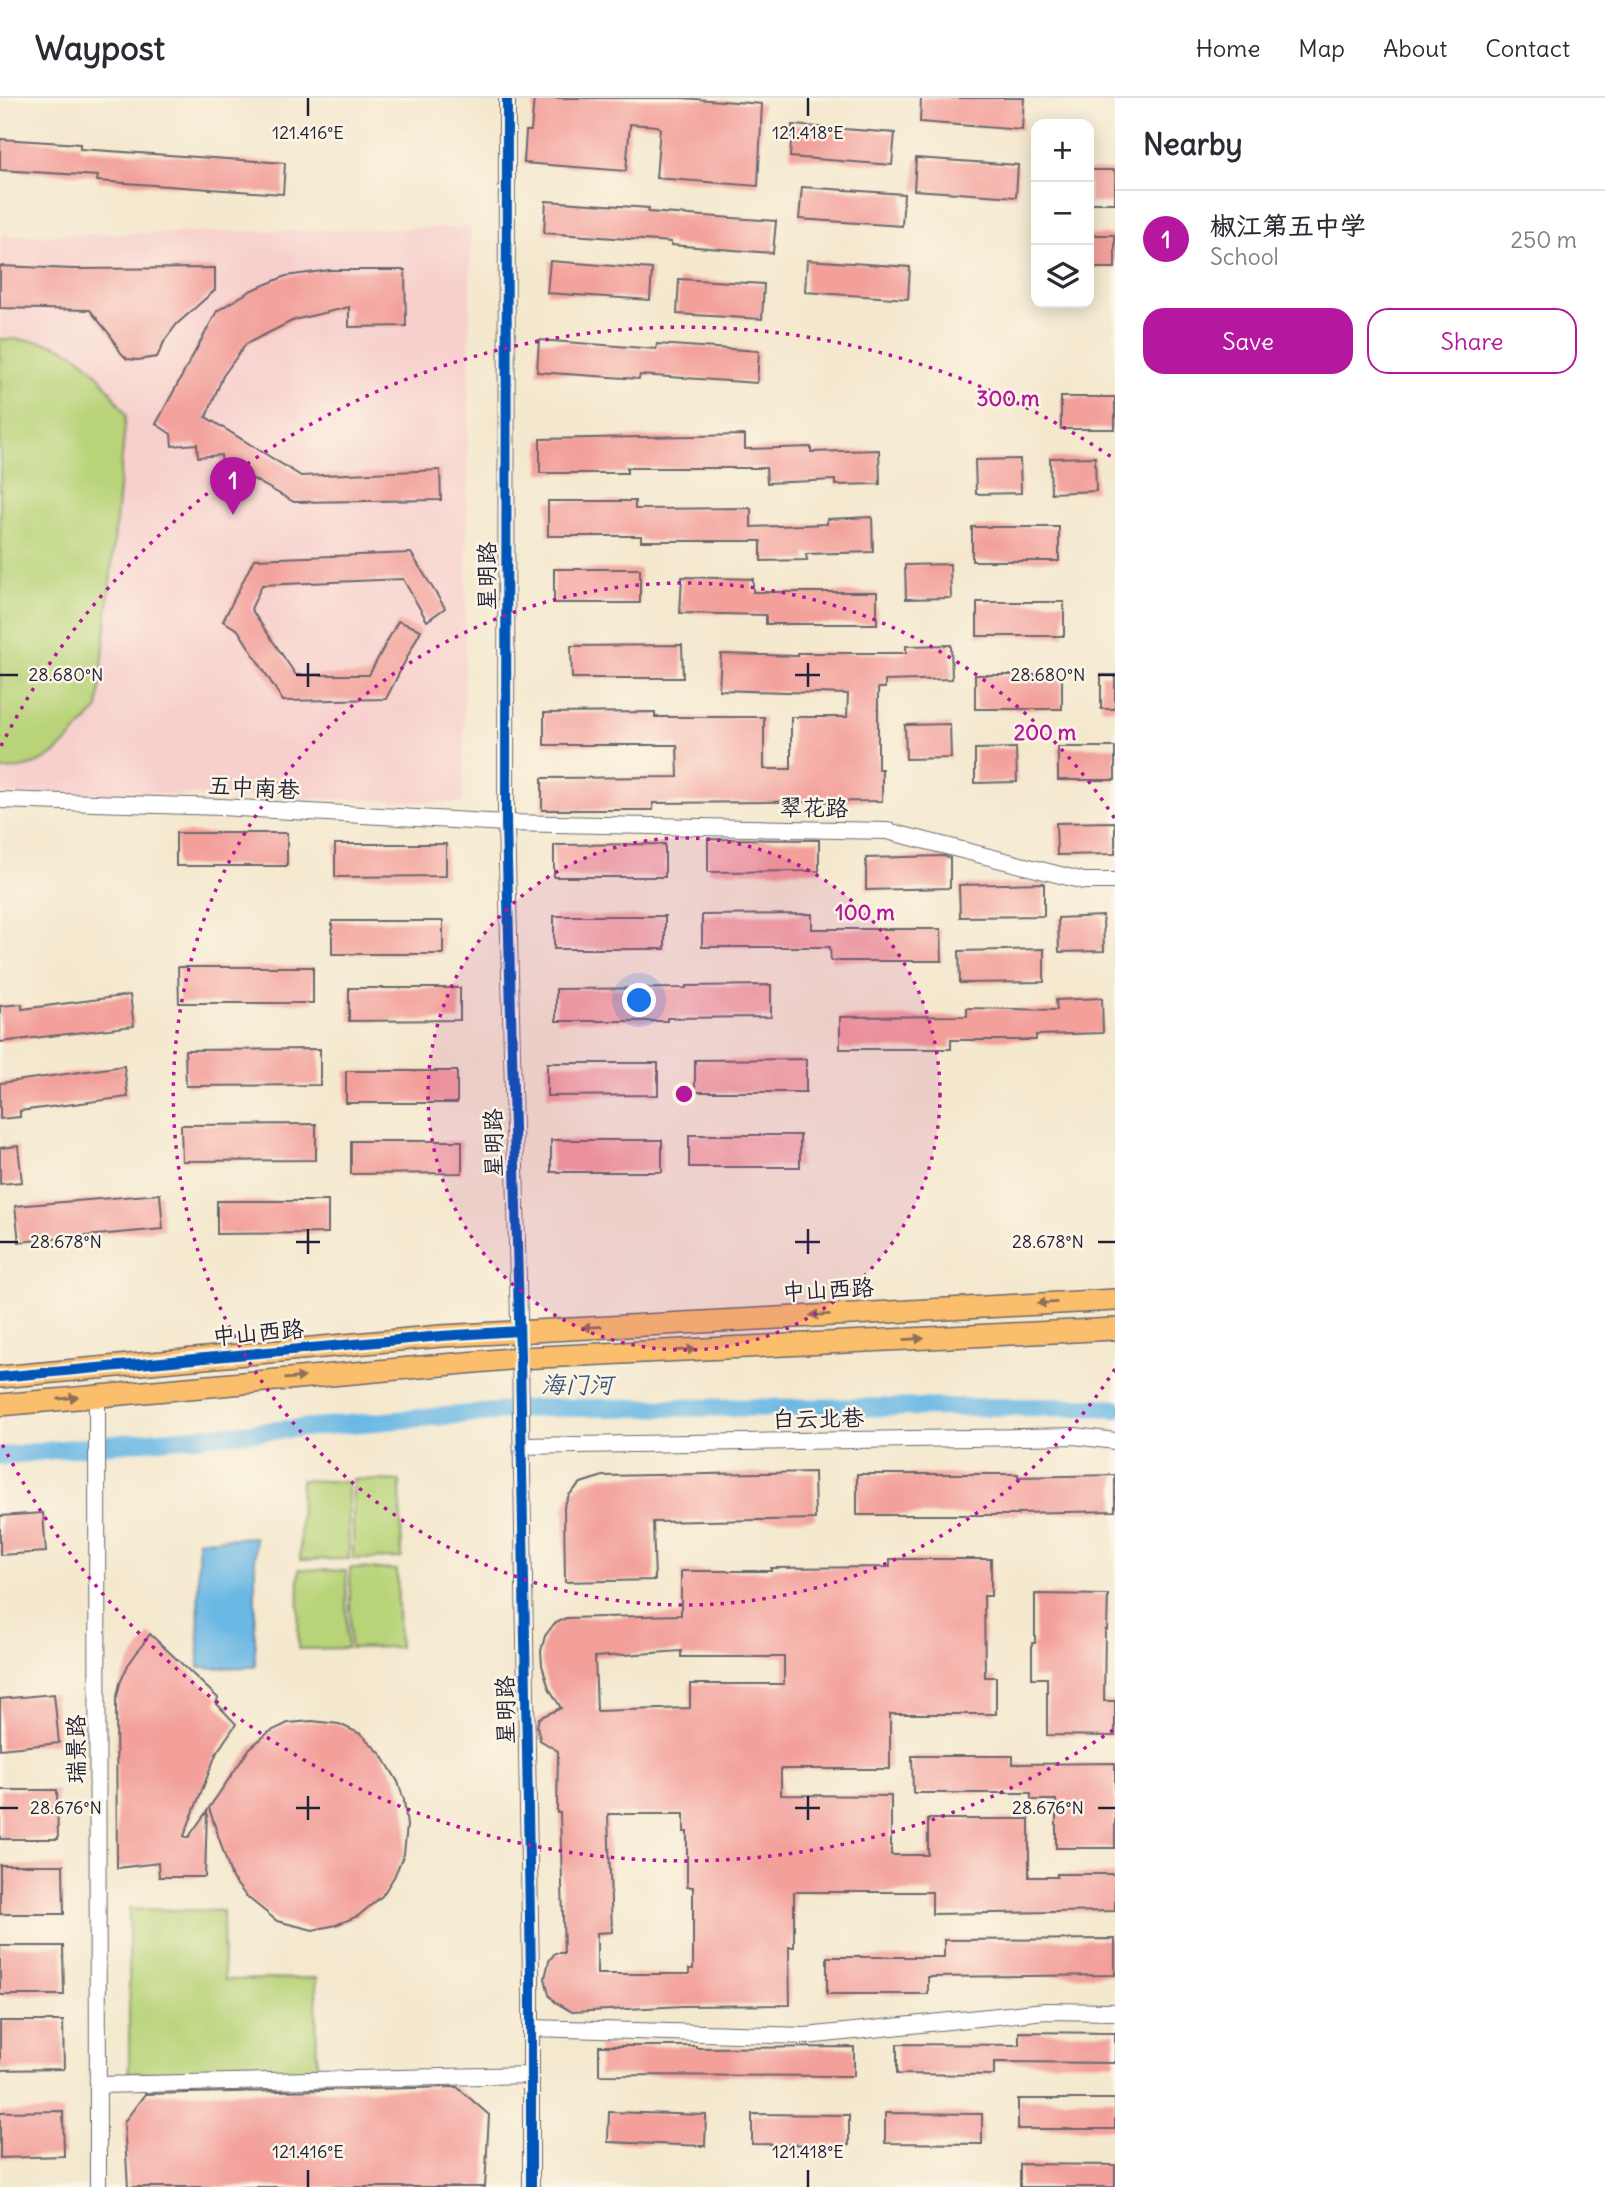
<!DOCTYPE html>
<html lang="en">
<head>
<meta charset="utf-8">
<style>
  body { margin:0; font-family:Delius,"LXGW WenKai TC",sans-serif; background:#f7f7f7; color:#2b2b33 }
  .controls { position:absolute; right:21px; top:21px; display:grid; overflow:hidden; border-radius:14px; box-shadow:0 4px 18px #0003 }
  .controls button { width:63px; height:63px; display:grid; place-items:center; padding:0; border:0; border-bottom:2px solid #e1e1e2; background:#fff; color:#2b2b33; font:35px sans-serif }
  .you { position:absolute; left:640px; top:903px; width:24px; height:24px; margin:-18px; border:5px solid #fff; border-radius:50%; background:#1a73e8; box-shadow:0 0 0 10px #1a73e833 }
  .badge { display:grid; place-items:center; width:46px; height:46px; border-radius:50%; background:#b5179e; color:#fff; font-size:23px; font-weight:700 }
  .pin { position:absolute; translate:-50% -58px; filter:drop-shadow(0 2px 4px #0008) }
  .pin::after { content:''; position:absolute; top:37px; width:24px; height:21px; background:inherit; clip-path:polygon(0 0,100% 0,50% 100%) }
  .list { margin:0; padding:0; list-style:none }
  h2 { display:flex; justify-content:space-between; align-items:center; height:91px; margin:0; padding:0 28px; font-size:30px }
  h2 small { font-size:23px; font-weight:400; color:#7c7c81 }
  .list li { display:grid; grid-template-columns:46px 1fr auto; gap:21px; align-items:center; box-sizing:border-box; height:98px; padding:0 28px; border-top:2px solid #e1e1e2 }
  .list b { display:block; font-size:26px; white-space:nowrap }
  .list p { margin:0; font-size:23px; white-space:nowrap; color:#7c7c81 }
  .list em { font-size:23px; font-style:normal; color:#7c7c81 }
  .actions { display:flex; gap:14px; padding:21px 28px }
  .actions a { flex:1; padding:16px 0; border:2px solid #b5179e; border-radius:21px; text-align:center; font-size:24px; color:#b5179e }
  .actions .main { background:#b5179e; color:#fff }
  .icon { flex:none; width:38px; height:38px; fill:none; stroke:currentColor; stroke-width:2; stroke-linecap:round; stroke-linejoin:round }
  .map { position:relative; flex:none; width:1115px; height:2089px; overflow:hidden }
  header { display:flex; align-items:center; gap:42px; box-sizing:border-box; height:98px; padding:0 35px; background:#fff; border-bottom:2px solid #e1e1e2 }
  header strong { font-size:33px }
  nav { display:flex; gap:38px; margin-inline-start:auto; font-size:24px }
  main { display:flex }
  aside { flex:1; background:#fff }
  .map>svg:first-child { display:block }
</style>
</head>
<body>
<header>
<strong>Waypost</strong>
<nav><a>Home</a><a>Map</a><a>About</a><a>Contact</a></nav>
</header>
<main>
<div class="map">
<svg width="1115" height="2089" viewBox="0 0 1115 2089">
  <rect width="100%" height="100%" fill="#fcf5e5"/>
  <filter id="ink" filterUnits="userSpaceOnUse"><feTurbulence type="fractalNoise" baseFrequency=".0143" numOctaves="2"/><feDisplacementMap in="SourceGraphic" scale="14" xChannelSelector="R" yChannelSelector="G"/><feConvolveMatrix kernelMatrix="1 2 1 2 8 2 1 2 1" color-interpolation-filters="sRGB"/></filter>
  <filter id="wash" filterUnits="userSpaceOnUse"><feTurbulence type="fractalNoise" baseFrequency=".00686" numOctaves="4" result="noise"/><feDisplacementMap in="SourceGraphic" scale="28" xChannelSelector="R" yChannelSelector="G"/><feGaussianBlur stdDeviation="1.57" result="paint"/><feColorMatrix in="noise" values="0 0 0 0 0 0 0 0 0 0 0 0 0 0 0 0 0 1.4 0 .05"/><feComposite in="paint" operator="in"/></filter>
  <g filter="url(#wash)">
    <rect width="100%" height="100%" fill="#f4e8ce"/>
    <path fill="#f7d0cd" d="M471,129L463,705L155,696L25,698L0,695V138Z"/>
    <g fill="#b8d378" stroke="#6d7a5a" stroke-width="2">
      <path d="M0,241C71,241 89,258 126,317L98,611C62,646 56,670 0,672Z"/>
      <path d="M353,1381L400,1383L402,1460L353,1461Z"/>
      <path d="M301,1382L348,1384L349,1461L300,1462Z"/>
      <path d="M350,1470L397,1472L399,1549L350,1550Z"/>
      <path d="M299,1471L346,1473L347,1550L298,1551Z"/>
      <path d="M129,1811L223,1813L224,1882L316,1880L317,1974L129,1975Z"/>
    </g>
    <path fill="#6ab8e4" stroke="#466d90" stroke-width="2" d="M255,1439V1569L199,1570L198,1442Z"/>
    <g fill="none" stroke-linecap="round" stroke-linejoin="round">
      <path stroke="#6ab8e4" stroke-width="18" d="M0,1358L100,1347L540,1310L1098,1309L1115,1311"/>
    </g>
    <g id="blocks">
      <g fill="#f3a09b" fill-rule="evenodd">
        <path d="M534,0H682L762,6L758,88L656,80L660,30L657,28L630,26L626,73L524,65L526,33H531Z"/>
        <path d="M921,0H1024L1022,32L920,24Z"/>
        <path d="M792,27L895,35L892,67L790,59Z"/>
        <path d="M0,41L80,46V51L285,65L283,96L97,83L98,78L0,72Z"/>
        <path d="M916,60L1018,67L1016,99L914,92Z"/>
        <rect x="1089" y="72" width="26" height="33"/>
        <path d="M802,89L904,96L902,128L799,121Z"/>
        <path d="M546,103L649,110L648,114L776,123L773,155L671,147V144L544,135Z"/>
        <rect x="1089" y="137" width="26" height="33"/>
        <path d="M807,162L910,169L908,201L805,194Z"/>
        <path d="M550,163L652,171L650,202L547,195Z"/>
        <path d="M0,168L73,171L215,170V192L177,226L165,242L157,259L138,262L127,261L121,255L111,238L90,212L0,210Z"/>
        <path d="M330,172H405L406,228L349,229V209L294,222L246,246L223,278L206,319L301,378L440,372L441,402L294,404L244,376L223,375L221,357L198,359L197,346L172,348L171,336L156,326L217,213L252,192L286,178Z"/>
        <path d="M679,181L764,186L762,221L677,216Z"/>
        <path d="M539,242L656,251L657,246L759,253L757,285L640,277L639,281L537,274Z"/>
        <rect x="1061" y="299" width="54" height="32"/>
        <path d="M745,337V351L811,349V354L879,352L880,386L835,387V382L767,385L766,370H627V375H540V341Z"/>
        <path d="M1095,359L1096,393L1051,395L1050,360Z"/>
        <path d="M1020,361L1021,395L976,396L975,362Z"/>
        <path d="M548,403H635V411L751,410V429L827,426V421L872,419L873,454L806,456L807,462L761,463V443H641V438H548Z"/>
        <rect x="972" y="429" width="87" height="34"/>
        <path d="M411,455L445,510L427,523L403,481L262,487L251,511L296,577H369L398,523L421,532L386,601L283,603L238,532L223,523L254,461Z"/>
        <path d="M950,466L951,500L906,501L905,467Z"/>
        <rect x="554" y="471" width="86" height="34"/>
        <path d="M682,479L753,481V494H877V526H766V517L680,515Z"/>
        <rect x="977" y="504" width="87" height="34"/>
        <path d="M682,547L683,580H572L571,548Z"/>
        <path d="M951,547L952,581L885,583V590H878V671H882V703L653,705V712H542V680L678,679L677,647H544V615L655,614V619H764V671H791V619H847L848,596L719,592L721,556L798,558V555H906V548Z"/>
        <rect x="975" y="577" width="87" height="34"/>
        <rect x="1101" y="577" width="14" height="34"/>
        <path d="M950,626L951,660L906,661L905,627Z"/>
        <rect x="1058" y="649" width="57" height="33"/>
        <path d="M1016,650L1017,684L975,685V651Z"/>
        <path d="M1115,724V756L1057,757L1056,725Z"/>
        <rect x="176" y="735" width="111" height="33"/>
        <path d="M708,741L819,742V773L708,774Z"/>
        <path d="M335,746H446V778L335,779Z"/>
        <path d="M665,746V779H554V747Z"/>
        <path d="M944,758L950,760V790L866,792V760Z"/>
        <path d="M1044,785V818L960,819L959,787Z"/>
        <path d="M812,816V831H941L942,863H831L830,849H702V817Z"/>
        <rect x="554" y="818" width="111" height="33"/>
        <path d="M1103,818L1104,853L1059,854L1058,820Z"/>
        <rect x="332" y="823" width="111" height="33"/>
        <path d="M1044,851V884L960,885L959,853Z"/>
        <path d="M178,869H313V905H179Z"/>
        <path d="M771,887V919L667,920V923H556V891L686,890V888Z"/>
        <path d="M349,890H460V922L349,923Z"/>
        <path d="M130,897L134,928L0,944V908L22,906V911Z"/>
        <path d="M1102,900L1103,935L1036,937V942H951V951H840V919L967,918V910L1057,912L1056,902Z"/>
        <path d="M320,951V987L186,988L185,952Z"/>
        <path d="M806,961V994H695V962Z"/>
        <path d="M547,965H658V997L547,998Z"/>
        <path d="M124,968L128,999L20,1013V1019L0,1021V985Z"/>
        <rect x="346" y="973" width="111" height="32"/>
        <path d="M316,1026V1062L182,1063L181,1027Z"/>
        <rect x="689" y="1037" width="111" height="32"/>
        <rect x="551" y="1042" width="111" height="32"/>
        <path d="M351,1043H462V1075L351,1076Z"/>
        <path d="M18,1048L22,1084L0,1086V1050Z"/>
        <path d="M160,1096L163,1131L19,1144L15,1108Z"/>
        <path d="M217,1103H328V1135L217,1136Z"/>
        <path d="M814,1374L815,1421L653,1424L655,1482L565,1484L564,1409L569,1397L581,1385L603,1378Z"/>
        <path d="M857,1376H1018V1379L1115,1377V1413L1018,1415V1417H857Z"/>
        <path d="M43,1415L46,1454L0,1457V1418Z"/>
        <path d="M890,1461H991V1498H984L985,1579H996V1616H890V1671H781V1697L891,1698V1757H928V1721H1029V1779H1057V1776H1115V1813L932,1816V1794H794V1849H789L790,1907L683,1908L572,1914L555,1904L549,1897L545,1880L549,1863L555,1855H564L560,1715H557L558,1653L540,1642L537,1628L539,1620L561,1610L549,1590L542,1567L541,1553L545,1538L554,1526L566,1520L681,1517V1473H771V1470L890,1469ZM681,1553V1559H784V1586H690V1610L597,1613L595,1559ZM608,1716H684V1734H687V1789H693V1871H689V1876H597V1835L612,1834Z"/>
        <path d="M1035,1496L1108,1497L1107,1532H1105L1104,1603H1115V1638L1047,1637V1580H1032V1545H1035Z"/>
        <path d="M150,1536L218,1600L216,1605L236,1626L217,1654L184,1738L188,1740L207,1713L205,1779H159L158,1765L117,1770L116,1603L120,1585L128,1567Z"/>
        <path d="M54,1596L59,1645L0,1651V1601Z"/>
        <path d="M312,1623L339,1626L361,1636L382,1657L398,1684L404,1702L407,1728L404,1756L394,1779L382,1798L358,1818L336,1827L313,1832L277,1823L246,1798L232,1780L209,1710L250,1650L269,1634L288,1625Z"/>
        <path d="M912,1658H1013V1666L1115,1665V1750H1056V1702H1031V1695H913Z"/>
        <path d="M0,1692H57L58,1741H0Z"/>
        <path d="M0,1767H63L64,1816H0Z"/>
        <path d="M1115,1841V1877L928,1879V1896H827V1859H944V1842Z"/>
        <path d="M0,1848H63L64,1897H0Z"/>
        <path d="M0,1923H63L64,1971L0,1972Z"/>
        <path d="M1019,1934L1115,1935V1965L994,1964V1977L897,1976V1946L1019,1947Z"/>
        <path d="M599,1948H696V1950L854,1949V1978L599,1977Z"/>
        <path d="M457,1989L489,2017L485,2089H128L124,2024L145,1996Z"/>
        <rect x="1018" y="2001" width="97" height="30"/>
        <path d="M63,2013L64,2058L0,2060V2014Z"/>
        <path d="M609,2014L706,2017L705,2048L608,2044Z"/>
        <path d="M885,2015L982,2016V2046L885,2045Z"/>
        <path d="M752,2016L849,2017V2047L752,2046Z"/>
        <path d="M1020,2066L1115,2067V2089H1020Z"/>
      </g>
    </g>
  </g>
  <g filter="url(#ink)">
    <use href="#blocks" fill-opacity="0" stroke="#6c676e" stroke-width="2"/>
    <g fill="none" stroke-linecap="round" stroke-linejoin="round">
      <g stroke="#6c676e" stroke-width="18">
        <g id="minor">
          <path d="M507,0L506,725L520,1260L531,1878V2089"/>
          <path d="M0,702L221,709L506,725L887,733L1084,783H1115"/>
          <path d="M97,1297L98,2089"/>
          <path d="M522,1348L1075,1338L1115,1343"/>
          <path d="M531,1930L806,1938L1045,1913L1115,1914"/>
          <path d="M98,1987L531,1977"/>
        </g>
      </g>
      <g stroke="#6c676e" stroke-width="24">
        <g id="major">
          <path d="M0,1279L441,1238L1115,1202"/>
          <path d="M0,1307L520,1260L1115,1231"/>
        </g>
      </g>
      <use href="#minor" stroke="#fff" stroke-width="16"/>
      <use href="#major" stroke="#fabe6d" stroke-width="21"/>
      <g stroke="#fcf5e5" stroke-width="15">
        <g id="cycleway">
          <path d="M507,0L506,725L520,1260L531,1878V2089"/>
          <path d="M0,1279L441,1238L519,1233"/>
        </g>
      </g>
      <use href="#cycleway" stroke="#0057b8" stroke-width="10"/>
    </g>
    <defs><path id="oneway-solid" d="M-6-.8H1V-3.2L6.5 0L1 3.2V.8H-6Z" transform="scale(1.75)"/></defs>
    <g fill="#8e7054">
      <use href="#oneway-solid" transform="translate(1047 1205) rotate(177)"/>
      <use href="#oneway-solid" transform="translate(820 1217) rotate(177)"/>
      <use href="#oneway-solid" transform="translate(592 1229) rotate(177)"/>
      <use href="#oneway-solid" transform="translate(914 1241) rotate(-3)"/>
      <use href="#oneway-solid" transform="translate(686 1252) rotate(-3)"/>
      <use href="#oneway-solid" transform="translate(295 1280) rotate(-5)"/>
      <use href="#oneway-solid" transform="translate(68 1300) rotate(-6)"/>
    </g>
  </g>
  <path fill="none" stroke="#22223b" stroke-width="2.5" d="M308,0V18M808,0V18M308,565V589M808,565V589M0,577H18M296,577H320M795,577H820M1098,577H1115M308,1131V1156M808,1131V1156M0,1144H18M296,1144H320M795,1144H820M1098,1144H1115M308,1698V1722M808,1698V1722M0,1710H18M296,1710H320M795,1710H820M1098,1710H1115M308,2072V2089M808,2072V2089"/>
  <circle cx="684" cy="996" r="256" fill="#b5179e" fill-opacity=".12"/>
  <g fill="none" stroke="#b5179e" stroke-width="3.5" stroke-dasharray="3.5 7">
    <circle cx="684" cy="996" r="256"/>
    <path d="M1115 1271A511 511 0 1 1 1115 721"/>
    <path d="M1113 1632A767 767 0 0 1 1 1344M1 648A767 767 0 0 1 1113 360"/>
  </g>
  <g text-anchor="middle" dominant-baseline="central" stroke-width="5" stroke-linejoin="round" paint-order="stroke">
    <g font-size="23" fill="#22223b" stroke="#fcf5e5">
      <text transform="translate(486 478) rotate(-90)">星明路</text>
      <text transform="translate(254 689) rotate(3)">五中南巷</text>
      <text transform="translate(814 709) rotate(1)">翠花路</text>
      <text transform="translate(493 1045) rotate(-91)">星明路</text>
      <text transform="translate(828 1191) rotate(-3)">中山西路</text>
      <text transform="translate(258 1234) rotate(-5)">中山西路</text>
      <text transform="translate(818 1320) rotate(-1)">白云北巷</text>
      <text transform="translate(505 1612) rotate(-91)">星明路</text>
      <text transform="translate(75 1651) rotate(-90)">瑞景路</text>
    </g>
    <g font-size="24" font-style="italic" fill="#3b5676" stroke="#fcf5e5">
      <text x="577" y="1286">海门河</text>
    </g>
  </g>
  <g font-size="18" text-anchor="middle" fill="#22223b" stroke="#fcf5e5" stroke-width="5" stroke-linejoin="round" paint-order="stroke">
    <text x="308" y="41">121.416°E</text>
    <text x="808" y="41">121.418°E</text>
    <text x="66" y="583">28.680°N</text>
    <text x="1048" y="583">28.680°N</text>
    <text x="66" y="1150">28.678°N</text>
    <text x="1048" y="1150">28.678°N</text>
    <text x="66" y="1716">28.676°N</text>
    <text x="1048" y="1716">28.676°N</text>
    <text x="308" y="2060">121.416°E</text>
    <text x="808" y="2060">121.418°E</text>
  </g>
  <circle cx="684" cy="996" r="10" fill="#b5179e" stroke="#fcf5e5" stroke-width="3.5"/>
  <g font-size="21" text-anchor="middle" font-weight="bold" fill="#b5179e" stroke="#fcf5e5" stroke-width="5" stroke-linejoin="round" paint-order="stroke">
    <text x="1008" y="308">300 m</text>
    <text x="1045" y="642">200 m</text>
    <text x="865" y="822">100 m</text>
  </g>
</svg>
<div class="controls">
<button>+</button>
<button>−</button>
<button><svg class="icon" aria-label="layers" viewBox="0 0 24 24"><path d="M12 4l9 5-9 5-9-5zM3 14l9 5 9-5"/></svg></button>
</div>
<div class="you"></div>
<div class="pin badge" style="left:233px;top:417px">1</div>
</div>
<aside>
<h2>Nearby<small></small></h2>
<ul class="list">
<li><span class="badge">1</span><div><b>椒江第五中学</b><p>School</p></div><em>250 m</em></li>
</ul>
<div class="actions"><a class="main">Save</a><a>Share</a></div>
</aside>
</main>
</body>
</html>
